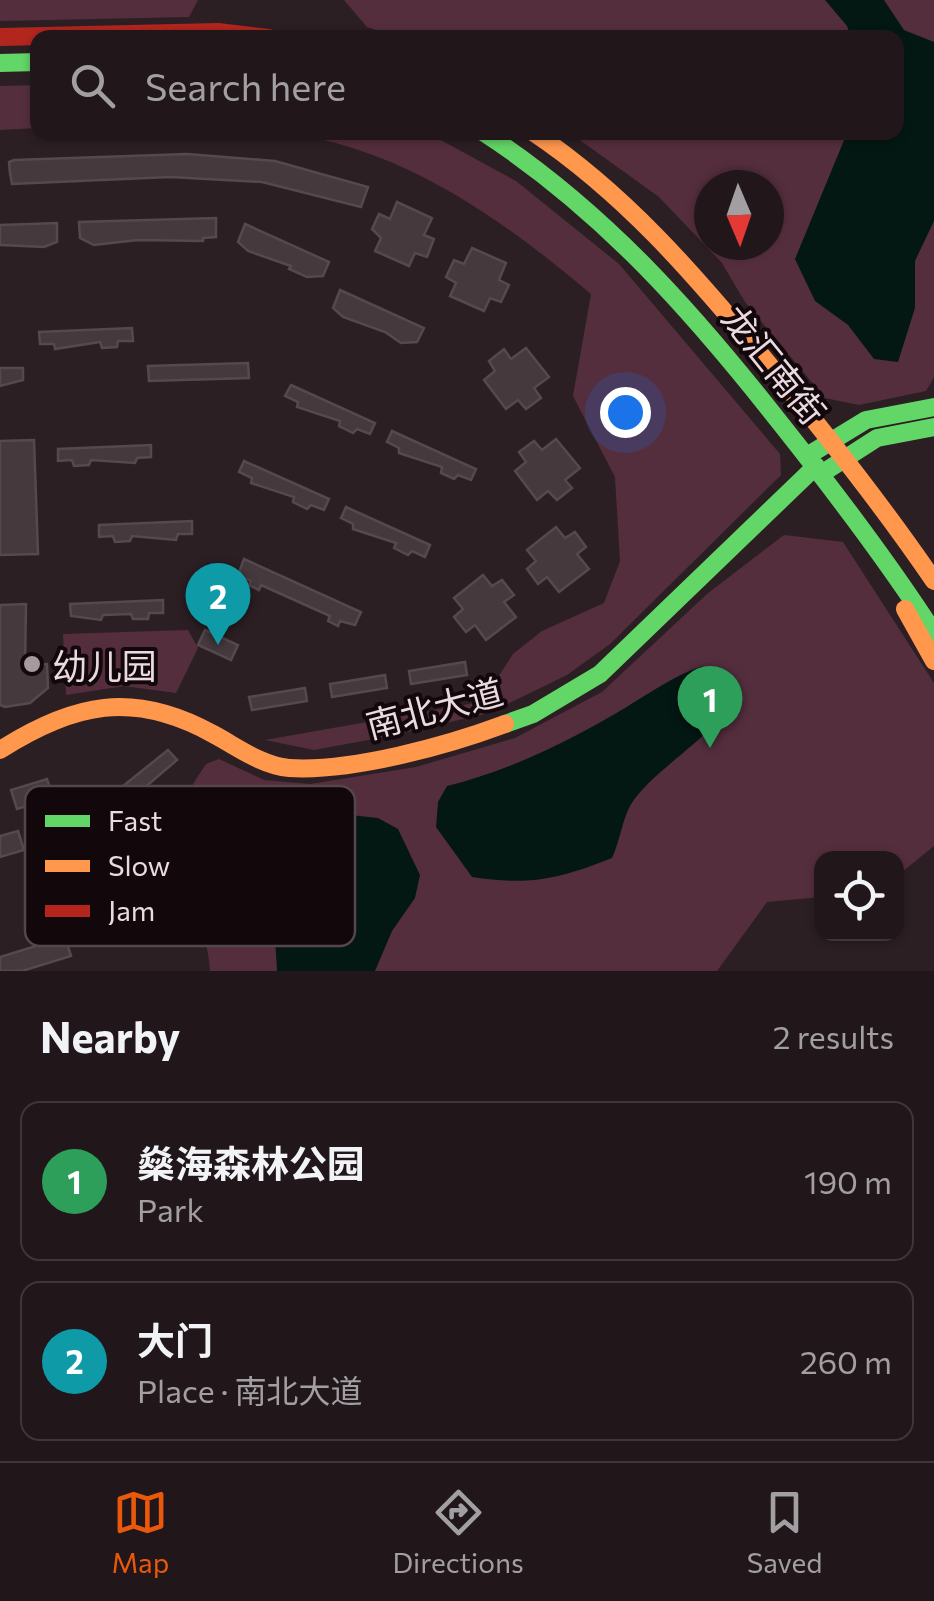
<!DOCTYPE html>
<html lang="en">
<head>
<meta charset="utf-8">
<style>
  body { margin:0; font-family:Commissioner,"Noto Sans SC",sans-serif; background:#2d2428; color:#f1f3f6 }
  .controls { position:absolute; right:30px; bottom:30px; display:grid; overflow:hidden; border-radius:20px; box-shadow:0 2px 8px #0004 }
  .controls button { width:90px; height:90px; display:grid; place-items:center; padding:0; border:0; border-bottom:2px solid #3e363a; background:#21171b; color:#f1f3f6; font:50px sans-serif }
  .compass { position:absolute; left:694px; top:170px; width:90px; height:90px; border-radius:50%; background:#21171b; box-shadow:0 2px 8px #0004; rotate:178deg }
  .you { position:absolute; left:625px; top:412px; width:35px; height:35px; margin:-25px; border:8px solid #fff; border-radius:50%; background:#1a73e8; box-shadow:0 0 0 15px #1a73e833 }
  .badge { display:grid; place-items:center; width:65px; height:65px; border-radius:50%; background:#ea580c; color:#fff; font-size:32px; font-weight:700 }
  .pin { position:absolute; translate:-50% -82px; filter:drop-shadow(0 2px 5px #0008) }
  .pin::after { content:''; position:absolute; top:52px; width:35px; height:30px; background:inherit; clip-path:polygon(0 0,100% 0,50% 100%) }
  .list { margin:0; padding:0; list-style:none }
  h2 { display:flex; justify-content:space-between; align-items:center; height:130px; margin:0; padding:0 40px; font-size:42px }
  h2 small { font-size:32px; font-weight:400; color:#a29fa3 }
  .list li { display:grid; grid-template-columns:65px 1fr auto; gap:30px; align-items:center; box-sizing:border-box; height:160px; margin:0 20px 20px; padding:0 20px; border:2px solid #3e363a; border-radius:20px }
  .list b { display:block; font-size:38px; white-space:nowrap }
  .list p { margin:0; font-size:32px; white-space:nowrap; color:#a29fa3 }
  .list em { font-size:32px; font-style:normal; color:#a29fa3 }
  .icon { flex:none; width:55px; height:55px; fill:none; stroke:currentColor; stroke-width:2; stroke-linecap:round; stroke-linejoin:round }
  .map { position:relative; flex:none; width:934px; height:971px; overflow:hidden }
  .search { position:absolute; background:#21171b; box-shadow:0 2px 8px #0004; left:30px; right:30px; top:30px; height:110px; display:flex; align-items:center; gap:25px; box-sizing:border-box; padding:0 35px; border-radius:20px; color:#a29fa3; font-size:38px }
  .sheet { height:490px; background:#21171b }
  nav { display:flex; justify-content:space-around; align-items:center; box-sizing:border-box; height:140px; border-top:2px solid #3e363a; background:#21171b; font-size:28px; color:#a29fa3 }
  nav a { display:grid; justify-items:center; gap:5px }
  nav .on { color:#ea580c }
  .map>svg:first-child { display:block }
</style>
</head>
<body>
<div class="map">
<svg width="934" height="971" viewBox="0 0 934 971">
  <rect width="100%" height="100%" fill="#2c1f24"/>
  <g fill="#552e3e" fill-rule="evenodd">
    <path d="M0,0H198L189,17L0,21Z"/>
    <path d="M344,0H934V377L926,391L859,405L825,398L745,302L722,263L659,197L570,133L896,132V38L396,37L367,27ZM709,185H769V245H709Z"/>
    <path d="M37,85V128L0,130V86Z"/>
    <path d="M289,133H428L516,181L619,264L780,454L781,475L610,644L567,675L489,713L390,736L314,750L265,740L475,703L486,696L513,654L542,631L604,603L620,561L615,477L573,396L591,294C502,219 407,151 289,133Z"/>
    <path d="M784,535L843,542L934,683V846L897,876L896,858H822L821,897L767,902L717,971H210C208,931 195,925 182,893C161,841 176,809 206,764L219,759L264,780L310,784L416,767L515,738L602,692L707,594Z"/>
    <path d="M188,630L198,648L176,693L124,686L66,695L63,634Z"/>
  </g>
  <g fill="#041813">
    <path d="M825,0H884L904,30L934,42V221L915,261V308L898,362L874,359L848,325L815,301L795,259L847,133L896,132V38L851,37L847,26Z"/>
    <path d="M703,666L730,697C722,734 652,768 630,806C622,821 620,841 612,858C559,879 529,886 472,877L436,827L438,802L447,786C507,771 559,746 613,715C643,698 671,676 703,666Z"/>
    <path d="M313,811L378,818L398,829L420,875L415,898L392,931L375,971H277L273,901L262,861L281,819Z"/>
  </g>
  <g fill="#45393e" stroke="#54494d" stroke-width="2.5">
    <path d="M187,154L275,161L368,187L361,207L262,182L170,177L12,184L10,173L9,162L14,160Z"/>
    <path d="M397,202L432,218L424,235L434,239L427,257L415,253L409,266L375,251L381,238L372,229L379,214L390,219Z"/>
    <path d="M216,218V237L203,238V241L138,240L94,245L80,238L79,222Z"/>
    <path d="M57,223V242L44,247L0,245V225Z"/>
    <path d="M245,224L329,262L323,276L307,277L289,269L291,266L248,251L238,242Z"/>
    <path d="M472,248L506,263L499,280L509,285L501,302L490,298L484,311L450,296L456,283L446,277L454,260L464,264Z"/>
    <path d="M340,290L424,328L417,342L401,343L385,332L343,317L333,308Z"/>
    <path d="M132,328L133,341H118L117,347L102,348L100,342L55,349L54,344H40L39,332Z"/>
    <path d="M526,348L549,377L534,388L541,398L526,409L518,400L506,409L484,380L495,371L489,361L504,349L511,359Z"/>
    <path d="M248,363L249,378L149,381L148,366Z"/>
    <path d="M0,368H23V380L0,386Z"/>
    <path d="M291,385L375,423L370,434L357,429L353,433L339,426L340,421L297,407L298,402L285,396Z"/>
    <path d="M392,431L476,469L471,480L458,475L454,479L441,473L442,467L399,453V448L387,442Z"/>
    <path d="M556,439L580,468L565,480L572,488L557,500L548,491L537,500L515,471L526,462L519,452L534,441L542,450Z"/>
    <path d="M34,440L38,554L0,555V441Z"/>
    <path d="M151,445V457L137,458L135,463L91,460L89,465L74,466L72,460L58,461V449Z"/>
    <path d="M244,461L329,499L324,510L311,505L307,509L293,502L294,497L251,483L252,478L239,472Z"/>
    <path d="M346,507L430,545L425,557L412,551L408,555L394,548L396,543L353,529V524L341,518Z"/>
    <path d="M192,521V534H178L176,540L132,536L130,541L115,542L113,536L99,537V525Z"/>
    <path d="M556,527L565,538L575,532L586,547L577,554L589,569L559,592L547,577L538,584L527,569L536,561L527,550Z"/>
    <path d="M244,559L361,612L355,625L340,621L338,626L328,621L330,616L261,585L259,590L249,585L251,581L238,575Z"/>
    <path d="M483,575L492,586L502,580L514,595L504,602L516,617L486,640L475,625L466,632L454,617L463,609L454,598Z"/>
    <path d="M163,600V613H149L148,619H133L131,614L103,615L101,620L71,616L70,604Z"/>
    <path d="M26,604L25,665L47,664L48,688L30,703L5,707L0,705V605Z"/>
    <path d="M205,630L238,645L231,660L198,645Z"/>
    <path d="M465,662L467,675L411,684L409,671Z"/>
    <path d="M385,675L387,688L332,697L330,684Z"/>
    <path d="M305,688L307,701L252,710L249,697Z"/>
    <path d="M168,750L177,760L130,800L123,786Z"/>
    <path d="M47,779L53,798L17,809L11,790Z"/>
    <path d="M18,831L24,850L0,857V836Z"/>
    <path d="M65,937L71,956L22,971H0V957Z"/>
  </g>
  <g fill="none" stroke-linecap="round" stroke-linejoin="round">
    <g stroke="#63d668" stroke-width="18">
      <path d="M0,63L38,62"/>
      <path d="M483,132C603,210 693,312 781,424C835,492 887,560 934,633"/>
      <path d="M807,456L866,420L934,407"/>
      <path d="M821,474L877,438L934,427"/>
      <path d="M505,724L533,714L600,674L816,466"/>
    </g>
    <g stroke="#ff974d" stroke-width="18">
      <path d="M533,132C624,193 693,273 762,356C822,429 881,503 934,581"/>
      <path d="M905,609L934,661"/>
      <path d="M0,750C74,703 133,690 213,734C236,746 262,766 289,768C351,772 446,746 505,724"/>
    </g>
    <path stroke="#b3261e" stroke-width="18" d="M0,37L218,32L269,38"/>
  </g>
  <circle fill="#a8999e" stroke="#12080c" stroke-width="4" cx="32" cy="664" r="10"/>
  <g text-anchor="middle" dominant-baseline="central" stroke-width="8" stroke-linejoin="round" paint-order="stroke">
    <g font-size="35" fill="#ebdae0" stroke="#12080c">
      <text transform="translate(775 364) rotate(51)">龙汇南街</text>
      <text transform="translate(434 707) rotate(-15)">南北大道</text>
    </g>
    <g font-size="35" fill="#ebdae0" stroke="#12080c" text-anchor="start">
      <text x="52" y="664">幼儿园</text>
    </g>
  </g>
  <rect x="25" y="786" width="330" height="160" rx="15" fill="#12080c" stroke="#53474c" stroke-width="2.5"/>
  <rect x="45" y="815" width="45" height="12" fill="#63d668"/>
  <rect x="45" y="860" width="45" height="12" fill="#ff974d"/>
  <rect x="45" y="905" width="45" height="12" fill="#b3261e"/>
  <g font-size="28" fill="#ebdae0">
    <text x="108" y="831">Fast</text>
    <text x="108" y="876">Slow</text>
    <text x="108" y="921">Jam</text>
  </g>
</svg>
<div class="controls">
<button><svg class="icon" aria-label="locate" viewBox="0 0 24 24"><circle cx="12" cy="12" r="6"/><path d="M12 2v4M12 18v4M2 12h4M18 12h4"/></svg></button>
</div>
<svg class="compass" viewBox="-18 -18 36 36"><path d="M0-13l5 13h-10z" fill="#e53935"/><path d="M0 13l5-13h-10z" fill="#a29fa3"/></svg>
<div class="you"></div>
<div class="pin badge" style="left:710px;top:748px;background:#2e9e5b">1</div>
<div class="pin badge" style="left:218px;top:645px;background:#0f9aa8">2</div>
<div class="search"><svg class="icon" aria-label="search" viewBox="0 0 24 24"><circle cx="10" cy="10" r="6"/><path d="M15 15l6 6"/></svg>Search here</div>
</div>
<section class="sheet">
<h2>Nearby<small>2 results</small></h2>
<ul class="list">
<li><span class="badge" style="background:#2e9e5b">1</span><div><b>燊海森林公园</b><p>Park</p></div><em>190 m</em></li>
<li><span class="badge" style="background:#0f9aa8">2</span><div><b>大门</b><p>Place · 南北大道</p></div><em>260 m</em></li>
</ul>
</section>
<nav>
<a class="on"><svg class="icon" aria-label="map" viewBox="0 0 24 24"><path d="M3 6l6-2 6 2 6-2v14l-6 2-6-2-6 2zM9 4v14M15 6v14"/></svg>Map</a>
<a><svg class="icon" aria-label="directions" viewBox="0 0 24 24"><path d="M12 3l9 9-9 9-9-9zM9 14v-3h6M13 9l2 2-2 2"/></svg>Directions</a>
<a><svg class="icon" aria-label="saved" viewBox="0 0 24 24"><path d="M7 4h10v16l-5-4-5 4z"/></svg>Saved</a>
</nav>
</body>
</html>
